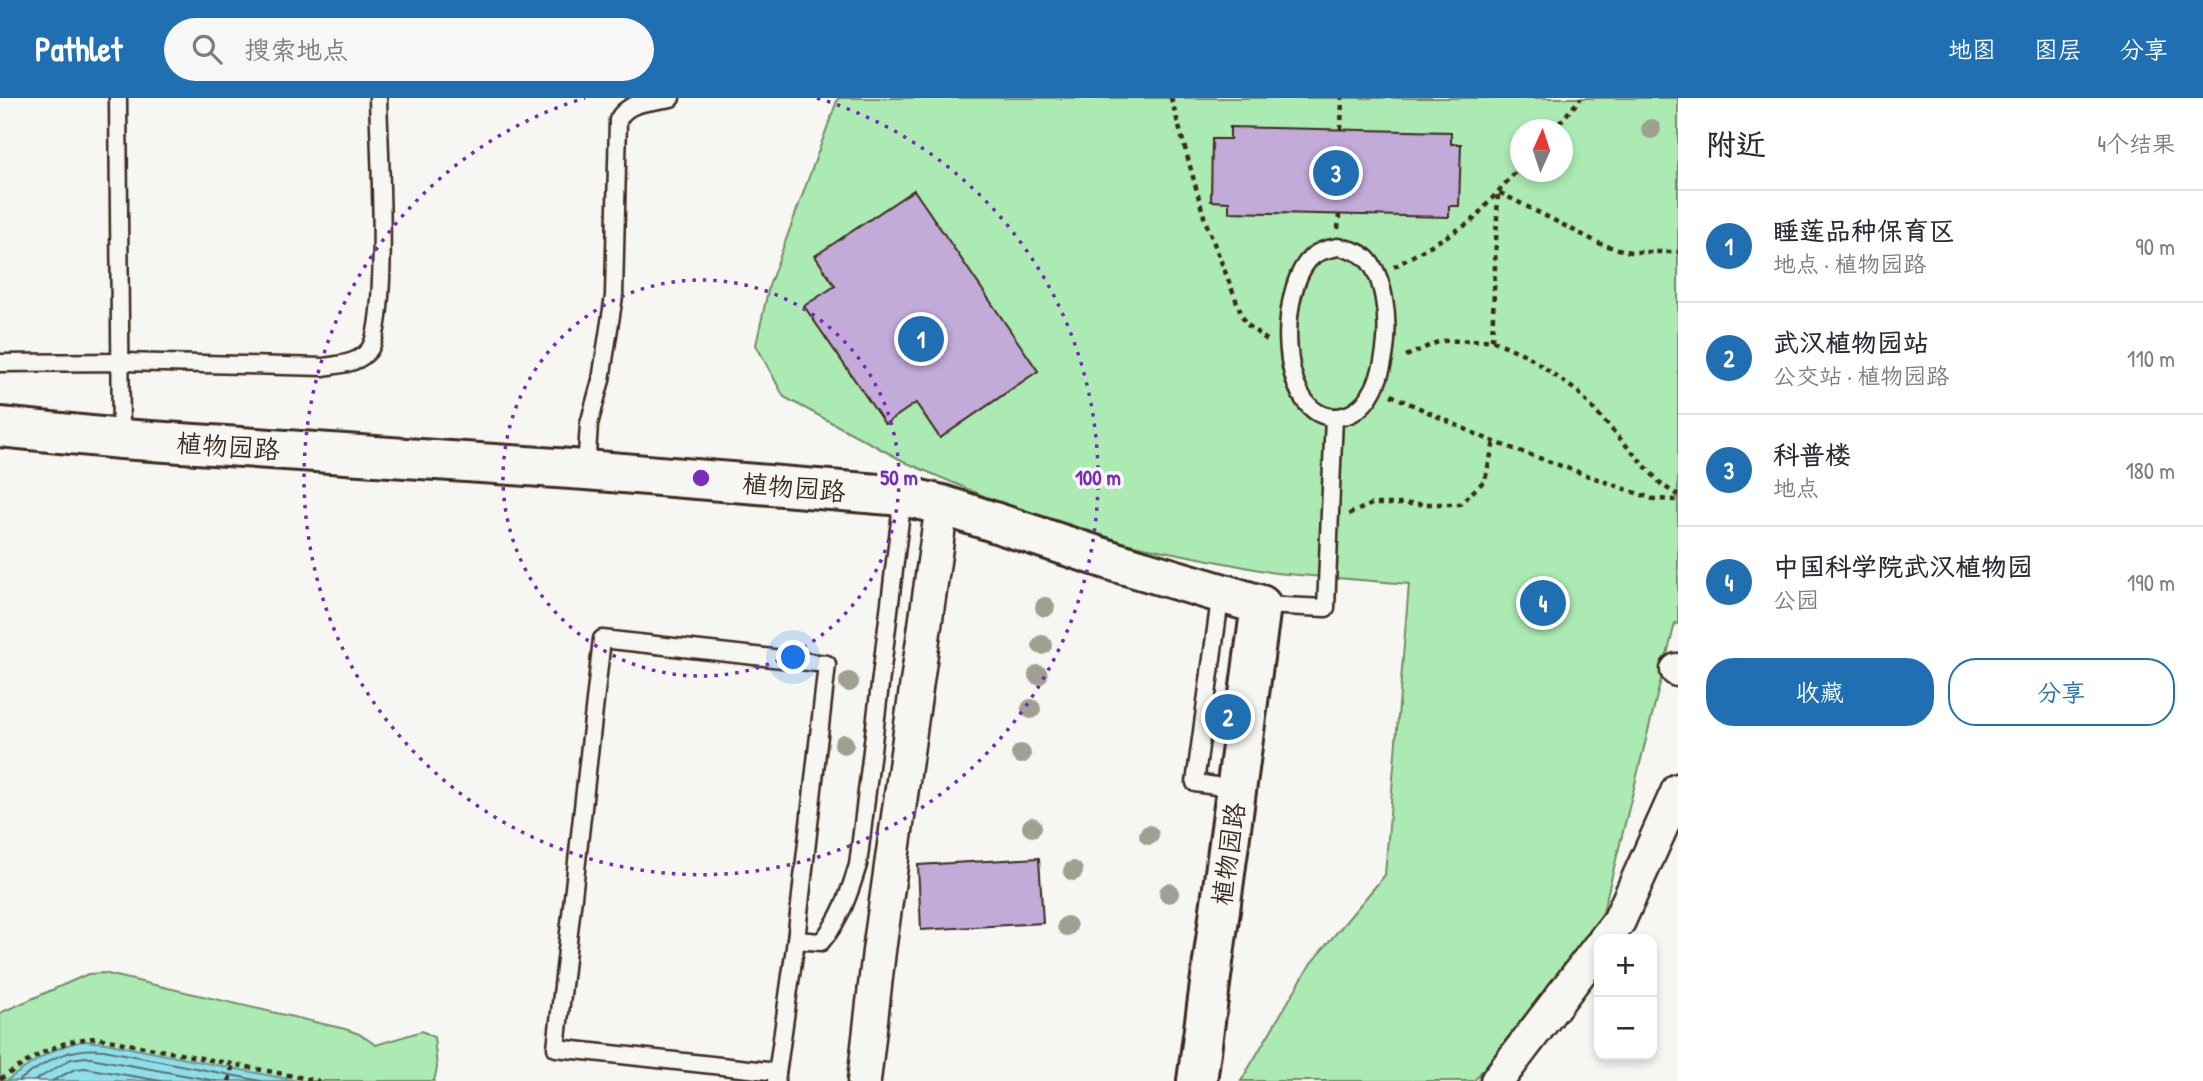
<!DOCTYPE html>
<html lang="zh">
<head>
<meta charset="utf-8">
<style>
  body { margin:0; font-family:"Patrick Hand","LXGW WenKai TC",sans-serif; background:#f7f7f7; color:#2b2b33 }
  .controls { position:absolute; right:21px; bottom:21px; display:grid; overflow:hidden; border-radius:14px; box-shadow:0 4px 10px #0003 }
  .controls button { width:63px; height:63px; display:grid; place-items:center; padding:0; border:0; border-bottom:2px solid #e1e1e2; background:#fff; color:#2b2b33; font:35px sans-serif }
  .compass { position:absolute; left:1510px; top:21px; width:63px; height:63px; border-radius:50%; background:#fff; box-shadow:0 4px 10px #0003; rotate:3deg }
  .you { position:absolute; left:794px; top:560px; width:24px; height:24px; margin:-18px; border:5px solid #fff; border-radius:50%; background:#1a73e8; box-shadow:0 0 0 10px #1a73e833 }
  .badge { display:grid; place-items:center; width:46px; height:46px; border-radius:50%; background:#1f6fb2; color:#fff; font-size:23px; font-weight:700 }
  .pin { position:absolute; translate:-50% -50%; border:4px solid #fff; box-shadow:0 2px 7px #0006 }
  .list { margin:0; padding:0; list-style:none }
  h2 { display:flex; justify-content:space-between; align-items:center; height:91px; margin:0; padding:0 28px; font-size:30px }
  h2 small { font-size:23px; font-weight:400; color:#7c7c81 }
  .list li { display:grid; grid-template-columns:46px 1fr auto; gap:21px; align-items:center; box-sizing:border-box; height:112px; padding:0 28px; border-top:2px solid #e1e1e2 }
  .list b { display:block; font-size:26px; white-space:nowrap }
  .list p { margin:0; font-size:23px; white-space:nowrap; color:#7c7c81 }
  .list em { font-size:23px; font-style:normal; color:#7c7c81 }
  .actions { display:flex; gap:14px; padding:21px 28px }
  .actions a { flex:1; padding:16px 0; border:2px solid #1f6fb2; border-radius:28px; text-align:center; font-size:24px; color:#1f6fb2 }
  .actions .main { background:#1f6fb2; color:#fff }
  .icon { flex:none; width:38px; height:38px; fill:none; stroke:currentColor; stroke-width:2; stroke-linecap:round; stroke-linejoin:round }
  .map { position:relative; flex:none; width:1678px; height:983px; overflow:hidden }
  header { display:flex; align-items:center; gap:42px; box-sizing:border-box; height:98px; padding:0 35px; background:#1f6fb2; color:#fff }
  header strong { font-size:33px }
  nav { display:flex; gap:38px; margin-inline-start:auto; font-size:24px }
  .search { width:490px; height:63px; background:#f7f7f7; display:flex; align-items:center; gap:18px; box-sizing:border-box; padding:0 24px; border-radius:38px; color:#7c7c81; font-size:26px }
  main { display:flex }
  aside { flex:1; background:#fff }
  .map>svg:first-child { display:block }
</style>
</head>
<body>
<header>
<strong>Pathlet</strong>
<div class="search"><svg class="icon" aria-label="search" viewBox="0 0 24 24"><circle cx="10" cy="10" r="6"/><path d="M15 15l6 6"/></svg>搜索地点</div>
<nav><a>地图</a><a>图层</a><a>分享</a></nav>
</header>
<main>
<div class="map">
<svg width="1678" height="983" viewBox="0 0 1678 983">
  <rect width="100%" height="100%" fill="#f6f6f2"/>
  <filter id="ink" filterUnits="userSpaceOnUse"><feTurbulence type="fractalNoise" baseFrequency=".0143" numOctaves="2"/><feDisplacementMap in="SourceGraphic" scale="14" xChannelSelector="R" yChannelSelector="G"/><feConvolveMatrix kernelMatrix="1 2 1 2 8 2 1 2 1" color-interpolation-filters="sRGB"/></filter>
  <g filter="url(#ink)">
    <g fill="#abeab2" stroke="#738a68" stroke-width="2" fill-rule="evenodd">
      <path d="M838,0H1678V526L1675,525L1602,818L1474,983H1241L1311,865L1385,777L1409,486L1275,475L1068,434L907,365L784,299L756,247L769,188ZM1520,32H1562V74H1520Z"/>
      <path d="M103,875L345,931L359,936L376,947L422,933L434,939L437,970L434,983H0V915L88,876Z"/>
    </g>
    <path fill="#8fdfea" stroke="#6d9798" stroke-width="2" d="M84,943L105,945L297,983H6C31,966 53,948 84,943Z"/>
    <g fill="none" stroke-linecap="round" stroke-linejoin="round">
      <g stroke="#5d7270" stroke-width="2">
        <path d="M18,983C48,963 66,948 104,952L261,983"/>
        <path d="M34,983L71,961L85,959L216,983"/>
        <path d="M52,983L75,971L85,970L161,983"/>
      </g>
    </g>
    <g fill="#c2aad9" stroke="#3b2a1e" stroke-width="2">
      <path d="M1230,29L1451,34V46H1461L1459,108H1449V119L1229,114V104L1211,103L1212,41H1230Z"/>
      <path d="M914,92L1038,273L940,340L916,305L885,326L804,208L835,188L815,158Z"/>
      <path d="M1039,760L1043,825L921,832L918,767Z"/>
    </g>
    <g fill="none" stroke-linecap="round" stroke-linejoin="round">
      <g stroke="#3b2a1e" stroke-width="21">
        <g id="lane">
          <path d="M118,0L121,341"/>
          <path d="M1338,149C1349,151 1359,153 1367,161C1399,194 1394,321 1333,319C1276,316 1278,186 1313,158C1320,152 1329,151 1338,149Z"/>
          <path d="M0,265L122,264L324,269C340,266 358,266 369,252C390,224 379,44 378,0"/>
          <path d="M586,372L589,326L601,282L614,198L618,22C627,3 652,4 671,0"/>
          <path d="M1221,494L1195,685L1237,691"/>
          <path d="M1261,507L1326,510L1334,319"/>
          <path d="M777,974L556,950L602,541L827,566L796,842"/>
          <path d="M776,983L796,842L821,844C841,821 849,796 858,767L903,398"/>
        </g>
      </g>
      <g stroke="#3b2a1e" stroke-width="37">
        <g id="street">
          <path d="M1677,572H1678"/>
          <path d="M1605,841L1619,823L1678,692"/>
          <path d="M864,983L879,853L942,407"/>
          <path d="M1497,983L1599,849"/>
        </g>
      </g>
      <g stroke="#3b2a1e" stroke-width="44">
        <path id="secondary" d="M0,329L121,341L586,372L903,398L942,407L1119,465L1261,507L1197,983"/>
      </g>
      <g stroke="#3b2a1e" stroke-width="4.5" stroke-dasharray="5 5" stroke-linecap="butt">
        <path d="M1171,0L1205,122L1245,225L1267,242"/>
        <path d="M1341,32L1342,0"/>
        <path d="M1553,32L1581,0"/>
        <path d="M1338,131L1339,117"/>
        <path d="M1394,169L1471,124L1520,69"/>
        <path d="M1492,242L1498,94L1603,147L1630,154H1678"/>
        <path d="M1406,258L1440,243L1492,242L1528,258L1578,294L1662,387L1678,397"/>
        <path d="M1391,297L1489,342L1653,401L1678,402"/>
        <path d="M1349,416L1372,406H1460L1485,382L1494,344"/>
        <path d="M0,981C34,960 57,941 98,940L319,983"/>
        <path d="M229,983L233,965"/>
      </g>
      <use href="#lane" stroke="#f6f6f2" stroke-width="16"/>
      <use href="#street" stroke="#f6f6f2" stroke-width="32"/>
      <use href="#secondary" stroke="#f6f6f2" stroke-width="38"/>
    </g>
    <g fill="#9fa092">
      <circle cx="1651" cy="31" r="10"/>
      <circle cx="1045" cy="509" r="10"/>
      <circle cx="1042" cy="547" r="10"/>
      <circle cx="1038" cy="577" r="10"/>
      <circle cx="849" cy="584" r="10"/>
      <circle cx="1031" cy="611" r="10"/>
      <circle cx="844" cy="646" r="10"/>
      <circle cx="1021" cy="656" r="10"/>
      <circle cx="1032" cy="729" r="10"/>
      <circle cx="1149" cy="737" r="10"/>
      <circle cx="1073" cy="773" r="10"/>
      <circle cx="1169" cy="795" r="10"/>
      <circle cx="1067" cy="828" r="10"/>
    </g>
  </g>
  <g fill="none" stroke="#7b2cbf" stroke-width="3.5" stroke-dasharray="3.5 7">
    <circle cx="701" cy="380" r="198"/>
    <path d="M817 0A397 397 0 1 1 585 0"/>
  </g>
  <g text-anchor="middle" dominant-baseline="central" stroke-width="7" stroke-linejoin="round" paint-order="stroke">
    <g font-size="26" fill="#3b2a1e" stroke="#f6f6f2">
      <text transform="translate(228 348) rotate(4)">植物园路</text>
      <text transform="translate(794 389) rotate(5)">植物园路</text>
      <text transform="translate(1228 756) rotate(-82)">植物园路</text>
    </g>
  </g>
  <circle cx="701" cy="380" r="10" fill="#7b2cbf" stroke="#f6f6f2" stroke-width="3.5"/>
  <g font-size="21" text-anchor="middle" font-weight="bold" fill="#7b2cbf" stroke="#f6f6f2" stroke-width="7" stroke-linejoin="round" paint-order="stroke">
    <text x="899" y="387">50 m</text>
    <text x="1098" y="387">100 m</text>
  </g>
</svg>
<div class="controls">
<button>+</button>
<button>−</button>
</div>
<svg class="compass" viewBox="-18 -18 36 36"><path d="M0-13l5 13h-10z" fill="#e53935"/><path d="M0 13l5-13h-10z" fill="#7c7c81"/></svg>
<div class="you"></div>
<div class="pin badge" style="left:921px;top:241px">1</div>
<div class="pin badge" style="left:1228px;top:619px">2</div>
<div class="pin badge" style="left:1336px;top:75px">3</div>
<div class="pin badge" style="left:1543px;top:505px">4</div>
</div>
<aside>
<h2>附近<small>4个结果</small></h2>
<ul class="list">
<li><span class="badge">1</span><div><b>睡莲品种保育区</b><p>地点 · 植物园路</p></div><em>90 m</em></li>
<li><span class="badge">2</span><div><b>武汉植物园站</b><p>公交站 · 植物园路</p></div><em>110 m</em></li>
<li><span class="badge">3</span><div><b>科普楼</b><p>地点</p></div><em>180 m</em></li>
<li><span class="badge">4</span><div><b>中国科学院武汉植物园</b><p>公园</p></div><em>190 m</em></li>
</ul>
<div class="actions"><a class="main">收藏</a><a>分享</a></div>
</aside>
</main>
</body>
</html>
